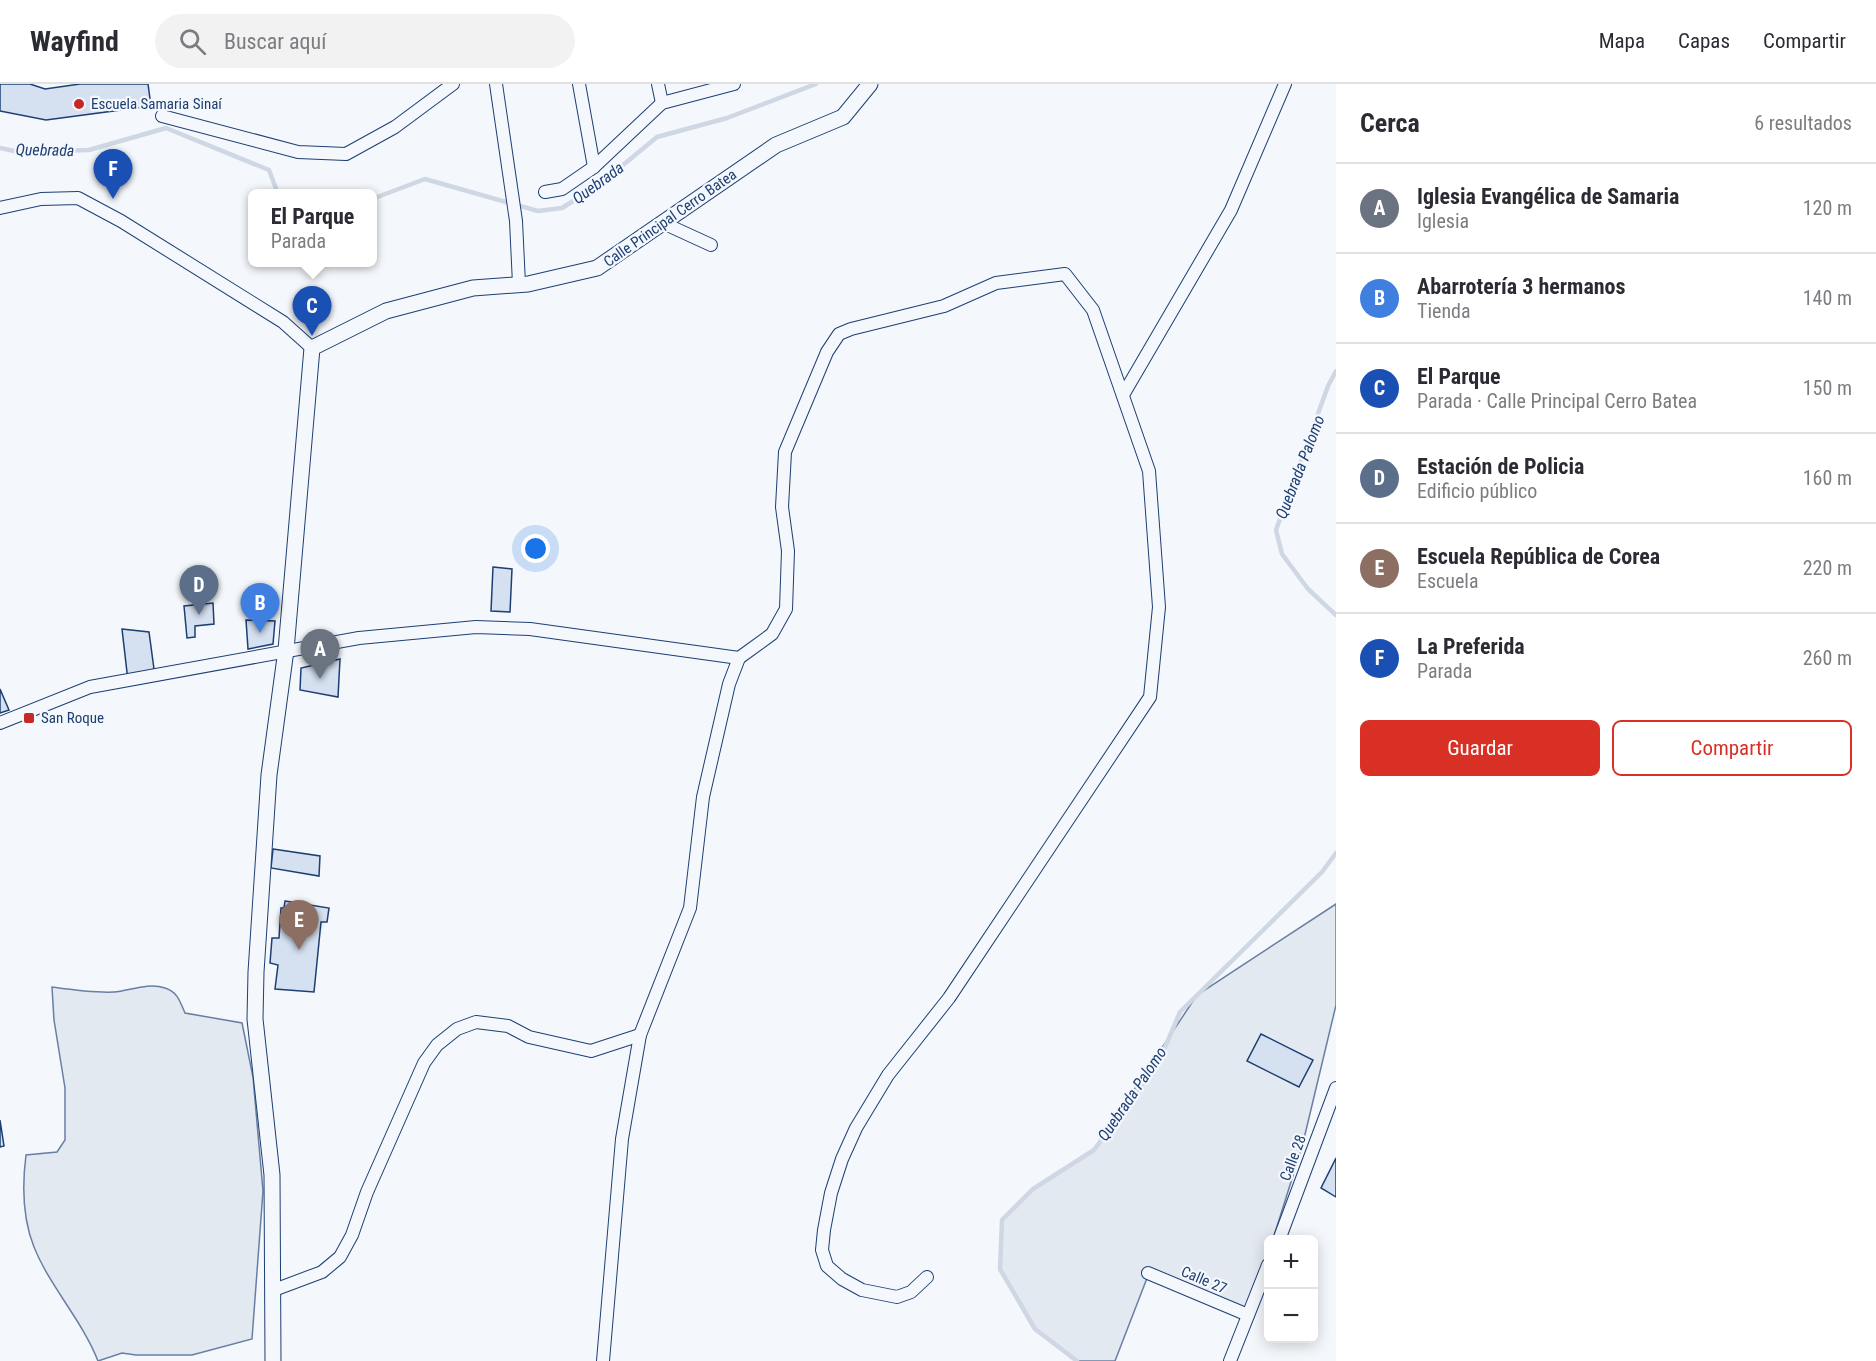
<!DOCTYPE html>
<html lang="es">
<head>
<meta charset="utf-8">
<style>
  body { margin:0; font-family:"Roboto Condensed",sans-serif; background:#f2f2f3; color:#2b2b33 }
  .controls { position:absolute; right:18px; bottom:18px; display:grid; overflow:hidden; border-radius:9px; box-shadow:0 3px 15px #0003 }
  .controls button { width:54px; height:54px; display:grid; place-items:center; padding:0; border:0; border-bottom:2px solid #e1e1e2; background:#fff; color:#2b2b33; font:30px sans-serif }
  .you { position:absolute; left:536px; top:465px; width:21px; height:21px; margin:-15px; border:4px solid #fff; border-radius:50%; background:#1a73e8; box-shadow:0 0 0 9px #1a73e833 }
  .badge { display:grid; place-items:center; width:39px; height:39px; border-radius:50%; background:#d93025; color:#fff; font-size:20px; font-weight:700 }
  .pin { position:absolute; translate:-50% -50px; filter:drop-shadow(0 2px 3px #0008) }
  .pin::after { content:''; position:absolute; top:32px; width:21px; height:18px; background:inherit; clip-path:polygon(0 0,100% 0,50% 100%) }
  .popup { position:absolute; left:248px; top:105px; width:129px; height:78px; box-sizing:border-box; display:grid; place-content:center; border-radius:9px; background:#fff; filter:drop-shadow(0 2px 4px #0005); font-size:20px; white-space:nowrap; color:#7c7c81 }
  .popup b { font-size:22px; color:#2b2b33 }
  .popup::after { content:''; position:absolute; left:50%; top:100%; margin-left:-12px; border:12px solid transparent; border-top-color:#fff }
  .list { margin:0; padding:0; list-style:none }
  h2 { display:flex; justify-content:space-between; align-items:center; height:78px; margin:0; padding:0 24px; font-size:26px }
  h2 small { font-size:20px; font-weight:400; color:#7c7c81 }
  .list li { display:grid; grid-template-columns:39px 1fr auto; gap:18px; align-items:center; box-sizing:border-box; height:90px; padding:0 24px; border-top:2px solid #e1e1e2 }
  .list b { display:block; font-size:22px; white-space:nowrap }
  .list p { margin:0; font-size:20px; white-space:nowrap; color:#7c7c81 }
  .list em { font-size:20px; font-style:normal; color:#7c7c81 }
  .actions { display:flex; gap:12px; padding:18px 24px }
  .actions a { flex:1; padding:14px 0; border:2px solid #d93025; border-radius:9px; text-align:center; font-size:21px; color:#d93025 }
  .actions .main { background:#d93025; color:#fff }
  .icon { flex:none; width:33px; height:33px; fill:none; stroke:currentColor; stroke-width:2; stroke-linecap:round; stroke-linejoin:round }
  .map { position:relative; flex:none; width:1336px; height:1277px; overflow:hidden }
  header { display:flex; align-items:center; gap:36px; box-sizing:border-box; height:84px; padding:0 30px; background:#fff; border-bottom:2px solid #e1e1e2 }
  header strong { font-size:28px }
  nav { display:flex; gap:33px; margin-inline-start:auto; font-size:21px }
  .search { width:420px; height:54px; background:#f2f2f3; display:flex; align-items:center; gap:15px; box-sizing:border-box; padding:0 21px; border-radius:33px; color:#7c7c81; font-size:22px }
  main { display:flex }
  aside { flex:1; background:#fff }
  .map>svg:first-child { display:block }
</style>
</head>
<body>
<header>
<strong>Wayfind</strong>
<div class="search"><svg class="icon" aria-label="search" viewBox="0 0 24 24"><circle cx="10" cy="10" r="6"/><path d="M15 15l6 6"/></svg>Buscar aquí</div>
<nav><a>Mapa</a><a>Capas</a><a>Compartir</a></nav>
</header>
<main>
<div class="map">
<svg width="1336" height="1277" viewBox="0 0 1336 1277">
  <rect width="100%" height="100%" fill="#f4f7fb"/>
  <g fill="#e3e9f0" stroke="#687fa3" stroke-width="1.5">
    <path d="M1336,820V921L1302,1063L1273,1155L1268,1156V1168L1248,1231L1149,1189L1115,1277H1077L1035,1245L1000,1185L1002,1136L1033,1105L1094,1066L1197,911Z"/>
    <path d="M52,903C73,906 93,909 114,908C129,907 148,898 165,904C178,908 180,918 185,929L242,939L253,993L263,1107L252,1255L192,1271H136L122,1269L98,1277C82,1236 50,1203 34,1163C22,1133 22,1102 26,1071L57,1068L65,1056V1004L54,936Z"/>
  </g>
  <g fill="none" stroke-linecap="round" stroke-linejoin="round">
    <g stroke="#cfd7e4" stroke-width="4.5">
      <path d="M0,64L19,68L89,66L166,44L269,86L278,110"/>
      <path d="M372,115L425,95L538,127L562,124L600,100L657,53L727,34L816,0"/>
      <path d="M1336,287L1328,302L1276,446L1282,470L1308,505L1336,531"/>
      <path d="M1077,1277L1035,1245L1000,1185L1002,1136L1033,1105L1094,1066L1160,975L1180,928L1322,788L1336,769"/>
    </g>
  </g>
  <g fill="#d5e0f0" stroke="#1d3f73" stroke-width="1.5">
    <path d="M0,0H30L45,5L80,0H148L151,22L46,36L0,27Z"/>
    <path d="M493,483L512,485L510,528L491,527Z"/>
    <path d="M213,519L214,540L195,542V553L187,554L184,522Z"/>
    <path d="M246,536L275,537L273,560L248,565Z"/>
    <path d="M122,545L149,548L154,585L128,597Z"/>
    <path d="M340,575L338,613L300,606L301,584Z"/>
    <path d="M0,605L9,626L0,629Z"/>
    <path d="M273,765L320,772L319,792L271,784Z"/>
    <path d="M285,817L329,824L327,838H321L314,908L275,905L278,881L270,879L272,854H279L281,824H284Z"/>
    <path d="M1261,950L1313,976L1299,1003L1247,977Z"/>
    <path d="M0,1036L4,1062L0,1063Z"/>
    <path d="M1336,1074V1113L1321,1104Z"/>
  </g>
  <g fill="none" stroke-linecap="round" stroke-linejoin="round">
    <g stroke="#1d3f73" stroke-width="14">
      <g id="minor">
        <path d="M496,0L516,137L519,200"/>
        <path d="M579,0L594,83"/>
        <path d="M658,0L662,19"/>
        <path d="M162,32L298,68L346,70L395,43L453,0"/>
        <path d="M545,108L562,105L594,83L662,19L734,0"/>
        <path d="M0,124L41,115L78,114L121,137L283,238L312,264"/>
        <path d="M663,139L711,161"/>
        <path d="M1123,311L1231,126L1285,0"/>
        <path d="M0,639L90,603L359,554L476,543L530,545L739,574"/>
        <path d="M1279,1156L1336,1004"/>
        <path d="M1148,1189L1248,1231"/>
        <path d="M274,1206L322,1188L340,1173L352,1151L367,1108L424,979L437,961L457,945L476,938L508,942L529,953L591,967L640,951"/>
        <path d="M603,1277L622,1055L640,951L690,824L703,713L729,600L739,574L772,550L786,525L788,467L782,423L785,368L827,268L839,250L851,245L944,222L996,199L1065,190L1093,226L1149,387L1159,523L1150,613L949,914L888,991L856,1044L842,1075L831,1109L824,1146L822,1166L827,1182L842,1195L862,1206L897,1213L911,1208L927,1193"/>
        <path d="M1230,1277L1268,1181"/>
      </g>
    </g>
    <g stroke="#1d3f73" stroke-width="17">
      <path id="tertiary" d="M273,1277L272,1091L255,935L256,888L269,691L286,566L312,264L386,227L473,204L528,200L597,184L776,61L843,33L870,0"/>
    </g>
    <use href="#minor" stroke="#f4f7fb" stroke-width="12"/>
    <use href="#tertiary" stroke="#f4f7fb" stroke-width="15"/>
  </g>
  <g fill="#c62828" stroke="#f4f7fb" stroke-width="2">
    <circle cx="79" cy="20" r="6"/>
    <rect x="23" y="628" width="12" height="12" rx="3"/>
  </g>
  <g text-anchor="middle" dominant-baseline="central" stroke-width="4.5" stroke-linejoin="round" paint-order="stroke">
    <g font-size="15" fill="#1d3f73" stroke="#f4f7fb" text-anchor="start">
      <text x="91" y="20">Escuela Samaria Sinaí</text>
      <text x="41" y="634">San Roque</text>
    </g>
    <g font-size="15" fill="#1d3f73" stroke="#f4f7fb">
      <text transform="translate(670 134) rotate(-35)">Calle Principal Cerro Batea</text>
      <text transform="translate(1293 1074) rotate(-69)">Calle 28</text>
      <text transform="translate(1204 1196) rotate(23)">Calle 27</text>
    </g>
    <g font-size="16" font-style="italic" fill="#1d3f73" stroke="#f4f7fb">
      <text transform="translate(45 66) rotate(1)">Quebrada</text>
      <text transform="translate(598 99) rotate(-36)">Quebrada</text>
      <text transform="translate(1300 383) rotate(-69)">Quebrada Palomo</text>
      <text transform="translate(1132 1010) rotate(-56)">Quebrada Palomo</text>
    </g>
  </g>
</svg>
<div class="controls">
<button>+</button>
<button>−</button>
</div>
<div class="you"></div>
<div class="pin badge" style="left:320px;top:595px;background:#6b7280">A</div>
<div class="pin badge" style="left:260px;top:549px;background:#3f7fe0">B</div>
<div class="pin badge" style="left:312px;top:252px;background:#1a4fb4">C</div>
<div class="popup"><b>El Parque</b>Parada</div>
<div class="pin badge" style="left:199px;top:531px;background:#5c6f8a">D</div>
<div class="pin badge" style="left:299px;top:866px;background:#8d6e63">E</div>
<div class="pin badge" style="left:113px;top:115px;background:#1a4fb4">F</div>
</div>
<aside>
<h2>Cerca<small>6 resultados</small></h2>
<ul class="list">
<li><span class="badge" style="background:#6b7280">A</span><div><b>Iglesia Evangélica de Samaria</b><p>Iglesia</p></div><em>120 m</em></li>
<li><span class="badge" style="background:#3f7fe0">B</span><div><b>Abarrotería 3 hermanos</b><p>Tienda</p></div><em>140 m</em></li>
<li><span class="badge" style="background:#1a4fb4">C</span><div><b>El Parque</b><p>Parada · Calle Principal Cerro Batea</p></div><em>150 m</em></li>
<li><span class="badge" style="background:#5c6f8a">D</span><div><b>Estación de Policia</b><p>Edificio público</p></div><em>160 m</em></li>
<li><span class="badge" style="background:#8d6e63">E</span><div><b>Escuela República de Corea</b><p>Escuela</p></div><em>220 m</em></li>
<li><span class="badge" style="background:#1a4fb4">F</span><div><b>La Preferida</b><p>Parada</p></div><em>260 m</em></li>
</ul>
<div class="actions"><a class="main">Guardar</a><a>Compartir</a></div>
</aside>
</main>
</body>
</html>
